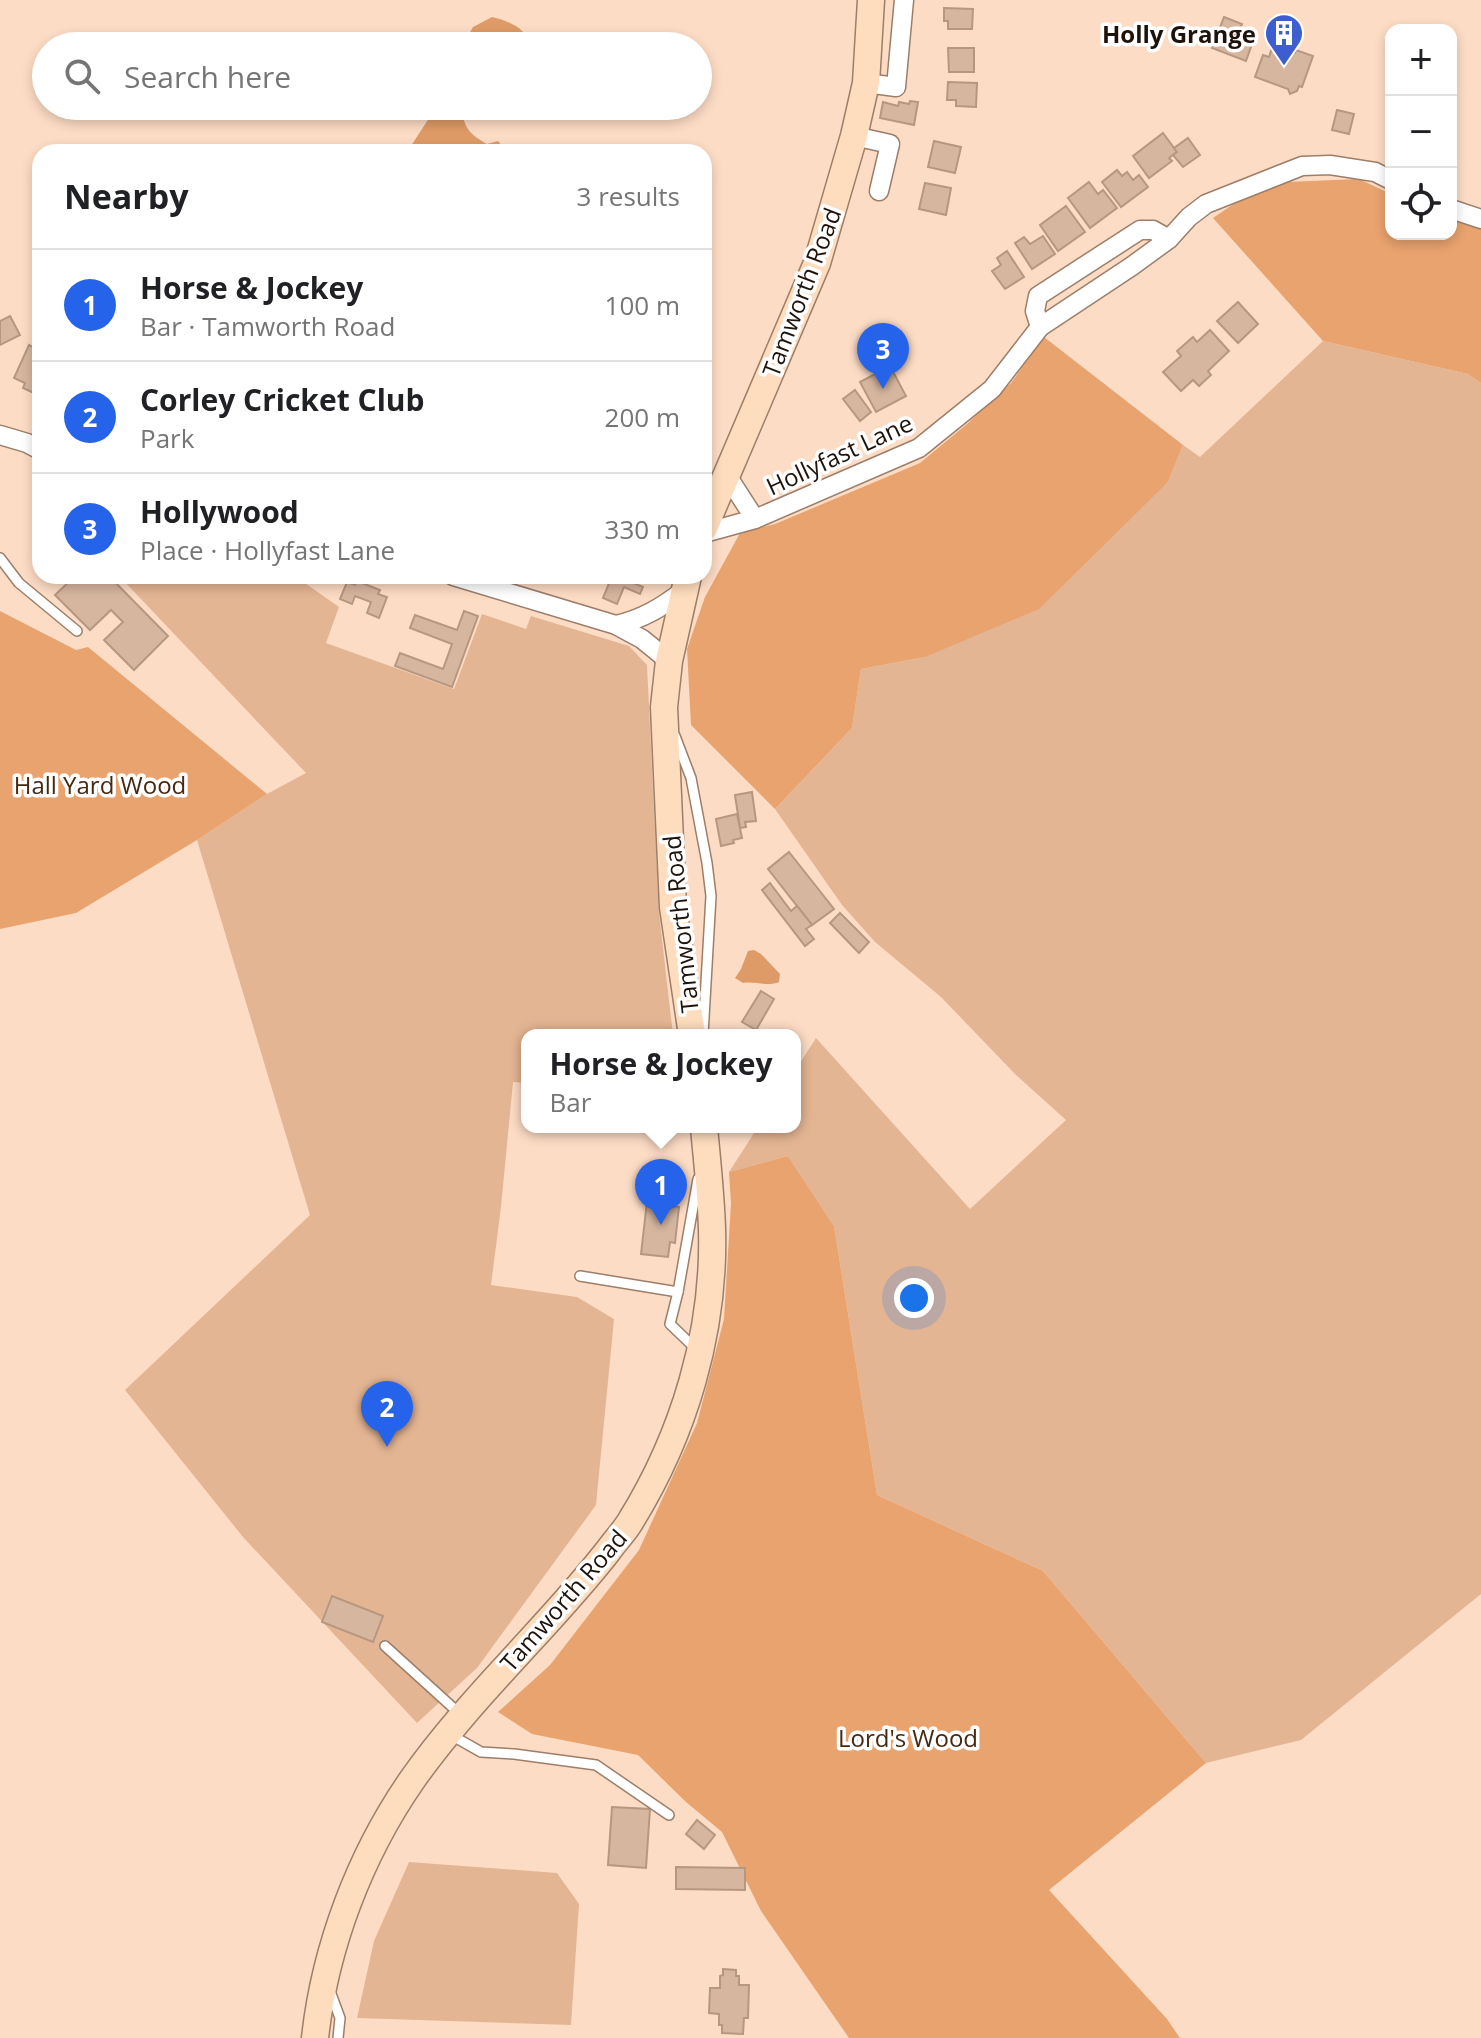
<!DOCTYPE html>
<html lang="en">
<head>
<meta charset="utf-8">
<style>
  body { margin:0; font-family:"Open Sans",sans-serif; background:#f6f6f6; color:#202124 }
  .controls { position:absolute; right:24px; top:24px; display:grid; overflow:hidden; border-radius:16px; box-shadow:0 4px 12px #0003 }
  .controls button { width:72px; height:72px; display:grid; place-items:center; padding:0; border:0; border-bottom:2px solid #e0e0e0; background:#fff; color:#202124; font:40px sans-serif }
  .you { position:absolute; left:914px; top:1298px; width:28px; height:28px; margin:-20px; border:6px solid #fff; border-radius:50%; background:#1a73e8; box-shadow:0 0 0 12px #1a73e833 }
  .badge { display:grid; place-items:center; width:52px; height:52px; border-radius:50%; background:#2563eb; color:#fff; font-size:26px; font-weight:700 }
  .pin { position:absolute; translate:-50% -66px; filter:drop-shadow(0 2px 4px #0008) }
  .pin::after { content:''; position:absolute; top:42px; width:28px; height:24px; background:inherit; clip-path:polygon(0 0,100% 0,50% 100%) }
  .popup { position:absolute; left:521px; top:1029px; width:280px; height:104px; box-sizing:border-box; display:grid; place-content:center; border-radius:16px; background:#fff; filter:drop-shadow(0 2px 6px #0005); font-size:26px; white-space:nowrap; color:#757577 }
  .popup b { font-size:30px; color:#202124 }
  .popup::after { content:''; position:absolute; left:50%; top:100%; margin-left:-16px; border:16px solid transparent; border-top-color:#fff }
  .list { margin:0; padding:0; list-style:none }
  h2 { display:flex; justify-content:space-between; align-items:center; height:104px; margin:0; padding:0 32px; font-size:34px }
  h2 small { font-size:26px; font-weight:400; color:#757577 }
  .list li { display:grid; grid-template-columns:52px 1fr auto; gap:24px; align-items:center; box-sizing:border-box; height:112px; padding:0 32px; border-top:2px solid #e0e0e0 }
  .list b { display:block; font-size:30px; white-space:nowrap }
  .list p { margin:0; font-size:26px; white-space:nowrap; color:#757577 }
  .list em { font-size:26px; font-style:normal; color:#757577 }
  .icon { flex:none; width:44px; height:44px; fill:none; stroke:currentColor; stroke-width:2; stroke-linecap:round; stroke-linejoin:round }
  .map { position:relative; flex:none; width:1481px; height:2038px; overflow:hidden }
  .search { position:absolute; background:#fff; box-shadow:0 4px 12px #0003; left:32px; top:32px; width:680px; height:88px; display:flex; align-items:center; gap:20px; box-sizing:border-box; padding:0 28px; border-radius:44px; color:#757577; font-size:30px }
  .panel { position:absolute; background:#fff; box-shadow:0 4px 12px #0003; left:32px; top:144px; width:680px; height:440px; border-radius:24px }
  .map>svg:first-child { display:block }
</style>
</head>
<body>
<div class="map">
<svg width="1481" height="2038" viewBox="0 0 1481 2038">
  <rect width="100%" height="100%" fill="#fddcc5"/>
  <g fill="#e4b593">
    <path d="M1323,341L1468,374L1481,383V1594L1301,1740L1206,1763L1043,1571L877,1495L834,1226L788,1156L729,1172L758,1127H795V1071L816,1038L970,1209L1066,1120L1015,1074L941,997L875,942L842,905L775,809L852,728L861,669L925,657L1168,482L1183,445L1200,457Z"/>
    <path d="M122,576H295L339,607L326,643L454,689L482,614L526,629L531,616L629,646L647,665L659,913L673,1035H527V1083L513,1082L501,1207L491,1285L577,1297L614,1319L596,1505L477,1668L417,1723L243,1537L125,1390L310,1215L197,840L267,794L306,773L122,579Z"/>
    <path d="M409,1862L557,1873L579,1904L571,2025L357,2018L374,1941Z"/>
  </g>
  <g fill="#e9a36f">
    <path d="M1359,179L1391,194V234H1451V219L1481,228V383L1468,374L1323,341L1213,218L1235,203L1286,182Z"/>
    <path d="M1044,337L1183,445L1168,482L1039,609L925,657L861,669L852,728L775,809L691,725L687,649L705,597L740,533L775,524L920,463L967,424L1011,383Z"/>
    <path d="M0,611L76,650L88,647L267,794L197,840L76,913L0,929Z"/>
    <path d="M788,1156L834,1226L877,1495L1043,1571L1206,1763L1049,1890L1167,2019L1180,2038H849L761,1911L722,1832L686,1802L638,1755L532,1734L498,1712L550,1665L639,1550L697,1423L724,1319L731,1203L729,1172Z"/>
  </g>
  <g fill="#df9b67">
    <path d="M492,17C510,21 525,29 534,46H462L473,27Z"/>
    <path d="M437,106L462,109C464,129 470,134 487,144L498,141L507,152H407Z"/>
    <path d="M754,950L761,954L780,974L779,982C768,987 756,981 743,983L735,978L741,969L748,951Z"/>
  </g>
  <g fill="#d6b69f" stroke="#b69781" stroke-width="2">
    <path d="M944,8L973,9L972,29H948V21H944Z"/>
    <path d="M1224,17L1242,24L1237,38L1252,44L1246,61L1212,48Z"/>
    <path d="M1273,45L1295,53L1296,50L1313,56L1302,87L1299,86L1297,91L1290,94L1288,89L1255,77L1263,55L1269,57Z"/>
    <path d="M948,48H974V72H949Z"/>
    <path d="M948,82L977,83L976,107L956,106V100H947Z"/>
    <path d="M910,101L918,102L914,125L880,118L883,102L898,106L899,102L909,104Z"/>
    <path d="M1337,110L1354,114L1349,134L1332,130Z"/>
    <path d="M1163,133L1177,152L1169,158L1172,161L1149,178L1133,156Z"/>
    <path d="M1188,138L1200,155L1183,167L1173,155L1177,152L1174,148Z"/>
    <path d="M934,141L961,147L955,173L928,167Z"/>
    <path d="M1117,170L1122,176L1127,172L1133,180L1139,175L1148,187L1121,207L1102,182Z"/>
    <path d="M1089,182L1098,194L1103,190L1117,208L1090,228L1068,198Z"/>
    <path d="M925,183L951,188L946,215L919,209Z"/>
    <path d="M1066,206L1085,232L1058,251L1040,225Z"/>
    <path d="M1043,236L1055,254L1032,269L1015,243L1024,237L1030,244Z"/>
    <path d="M1007,251L1024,277L1005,289L992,271L1001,265L997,258Z"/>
    <path d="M1238,302L1258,324L1238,343L1217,321Z"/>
    <path d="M10,316L20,335L0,345V321Z"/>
    <path d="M1210,330L1229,351L1208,371L1211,375L1199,386L1193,380L1181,391L1163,372L1181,356L1177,351L1193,337L1197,342Z"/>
    <path d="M29,345L40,351V396L23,388L25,383L14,378Z"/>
    <path d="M890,366L906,396L876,412L860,382Z"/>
    <path d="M855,390L871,412L860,421L843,399Z"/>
    <path d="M75,576H109L168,636L134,670L104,640L123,622L111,610L90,630L55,595Z"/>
    <path d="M612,576H617L643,587L640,594L624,587L617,604L603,598Z"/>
    <path d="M357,581L380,590L378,594L387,597L379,618L367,613L371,602L355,596L352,604L340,599L347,582L355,585Z"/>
    <path d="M464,611L478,616L452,687L395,666L400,653L443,669L452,644L410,628L415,615L457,630Z"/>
    <path d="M752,792L756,821L745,822L746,827L740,828L735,795Z"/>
    <path d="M737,814L742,838L733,840L734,843L721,846L716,819Z"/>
    <path d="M789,852L834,909L812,925L768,869Z"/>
    <path d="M770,883L791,911L797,906L812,925L806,929L814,939L805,946L762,890Z"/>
    <path d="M840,913L869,942L859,953L830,923Z"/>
    <path d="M761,991L774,999L756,1030L742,1022Z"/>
    <path d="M650,1175L664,1177L661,1205L679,1207L675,1243L670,1242L668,1257L641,1254Z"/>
    <path d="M332,1596L383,1616L373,1642L322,1622Z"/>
    <path d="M612,1807L650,1809L646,1868L608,1865Z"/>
    <path d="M697,1820L715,1835L704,1849L686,1834Z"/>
    <path d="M676,1867L745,1868V1890L676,1889Z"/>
    <path d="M723,1969L736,1970V1976H739V1985H749L748,2018H744L743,2034L722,2033V2025H719V2014L709,2013L710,1988H720V1976L723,1975Z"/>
  </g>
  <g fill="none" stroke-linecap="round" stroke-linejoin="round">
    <g stroke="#9c7e69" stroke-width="12">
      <g id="service">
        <path d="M0,558L19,583L77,631"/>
        <path d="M675,736L691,778L707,863L711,896L703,1035"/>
        <path d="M580,1276L678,1292"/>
        <path d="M697,1350L670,1324L678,1292L698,1179"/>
        <path d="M385,1646L460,1714"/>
        <path d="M451,1735L481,1752L514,1754L596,1765L669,1815"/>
        <path d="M330,1991L340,2018L338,2038"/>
      </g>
    </g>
    <g stroke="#9c7e69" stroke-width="21">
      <g id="minor">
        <path d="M866,83L896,87L904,0"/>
        <path d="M854,136L890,144L879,191"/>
        <path d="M1451,209L1481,219"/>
        <path d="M1040,327L1035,311L1038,296L1140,230H1153L1169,239"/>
        <path d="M0,435L27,443L40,450"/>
        <path d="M726,474L755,519"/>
        <path d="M704,533L755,519L919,448L992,389L1040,327L1132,266L1169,239L1189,217L1206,204L1302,166L1330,165L1375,172L1391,180"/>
        <path d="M453,576L616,625L642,639L669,661"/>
        <path d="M616,625C643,619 662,607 683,591"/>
      </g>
    </g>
    <g stroke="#9c7e69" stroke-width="29">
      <g id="secondary">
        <path d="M704,528L817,263L854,136L866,83L871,0"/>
        <path d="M688,576L669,661L664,707L673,907L692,1035"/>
        <path d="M315,2038C325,1947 360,1855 412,1780C443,1736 480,1695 517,1655C548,1621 580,1587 608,1551C615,1541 624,1532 630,1522C684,1435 715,1332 712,1229C711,1195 707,1161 704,1127"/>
      </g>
    </g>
    <use href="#service" stroke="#fff" stroke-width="9"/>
    <use href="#minor" stroke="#fff" stroke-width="18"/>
    <use href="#secondary" stroke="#feddbe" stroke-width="26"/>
  </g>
  <defs>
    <g id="building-pin" transform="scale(2)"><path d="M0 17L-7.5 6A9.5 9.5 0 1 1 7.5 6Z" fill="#3c5ed0" stroke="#fff"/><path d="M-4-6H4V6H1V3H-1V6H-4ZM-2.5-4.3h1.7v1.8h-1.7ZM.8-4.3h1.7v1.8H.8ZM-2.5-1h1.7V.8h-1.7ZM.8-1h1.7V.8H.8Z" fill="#fff"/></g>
  </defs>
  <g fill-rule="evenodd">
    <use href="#building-pin" x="1284" y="33"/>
  </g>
  <g text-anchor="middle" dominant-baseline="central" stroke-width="7" stroke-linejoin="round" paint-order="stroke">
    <g font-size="24" font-weight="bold" fill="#1e130b" stroke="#fff" text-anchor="end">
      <text x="1256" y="33">Holly Grange</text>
    </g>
    <g font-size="24" fill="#1e130b" stroke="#fff">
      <text transform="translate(801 292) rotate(-69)">Tamworth Road</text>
      <text transform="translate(839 454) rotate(-25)">Hollyfast Lane</text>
      <text transform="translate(680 924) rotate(-96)">Tamworth Road</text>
      <text transform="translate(563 1600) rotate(-49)">Tamworth Road</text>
    </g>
    <g font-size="24" fill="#452912" stroke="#fff">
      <text x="100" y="784">Hall Yard Wood</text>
      <text x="908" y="1737">Lord's Wood</text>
    </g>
  </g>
</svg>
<div class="controls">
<button>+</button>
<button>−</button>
<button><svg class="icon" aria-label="locate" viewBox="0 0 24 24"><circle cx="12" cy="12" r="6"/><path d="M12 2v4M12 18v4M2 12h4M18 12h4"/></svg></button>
</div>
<div class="you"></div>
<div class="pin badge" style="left:661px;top:1225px">1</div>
<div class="popup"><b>Horse &amp; Jockey</b>Bar</div>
<div class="pin badge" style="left:387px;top:1447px">2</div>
<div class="pin badge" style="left:883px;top:389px">3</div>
<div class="search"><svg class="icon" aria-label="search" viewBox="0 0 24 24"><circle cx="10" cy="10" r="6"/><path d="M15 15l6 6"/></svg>Search here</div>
<section class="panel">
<h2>Nearby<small>3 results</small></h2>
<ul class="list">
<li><span class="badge">1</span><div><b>Horse &amp; Jockey</b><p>Bar · Tamworth Road</p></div><em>100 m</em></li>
<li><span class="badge">2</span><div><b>Corley Cricket Club</b><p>Park</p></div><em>200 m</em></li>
<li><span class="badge">3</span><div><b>Hollywood</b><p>Place · Hollyfast Lane</p></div><em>330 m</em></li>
</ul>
</section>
</div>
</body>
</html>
